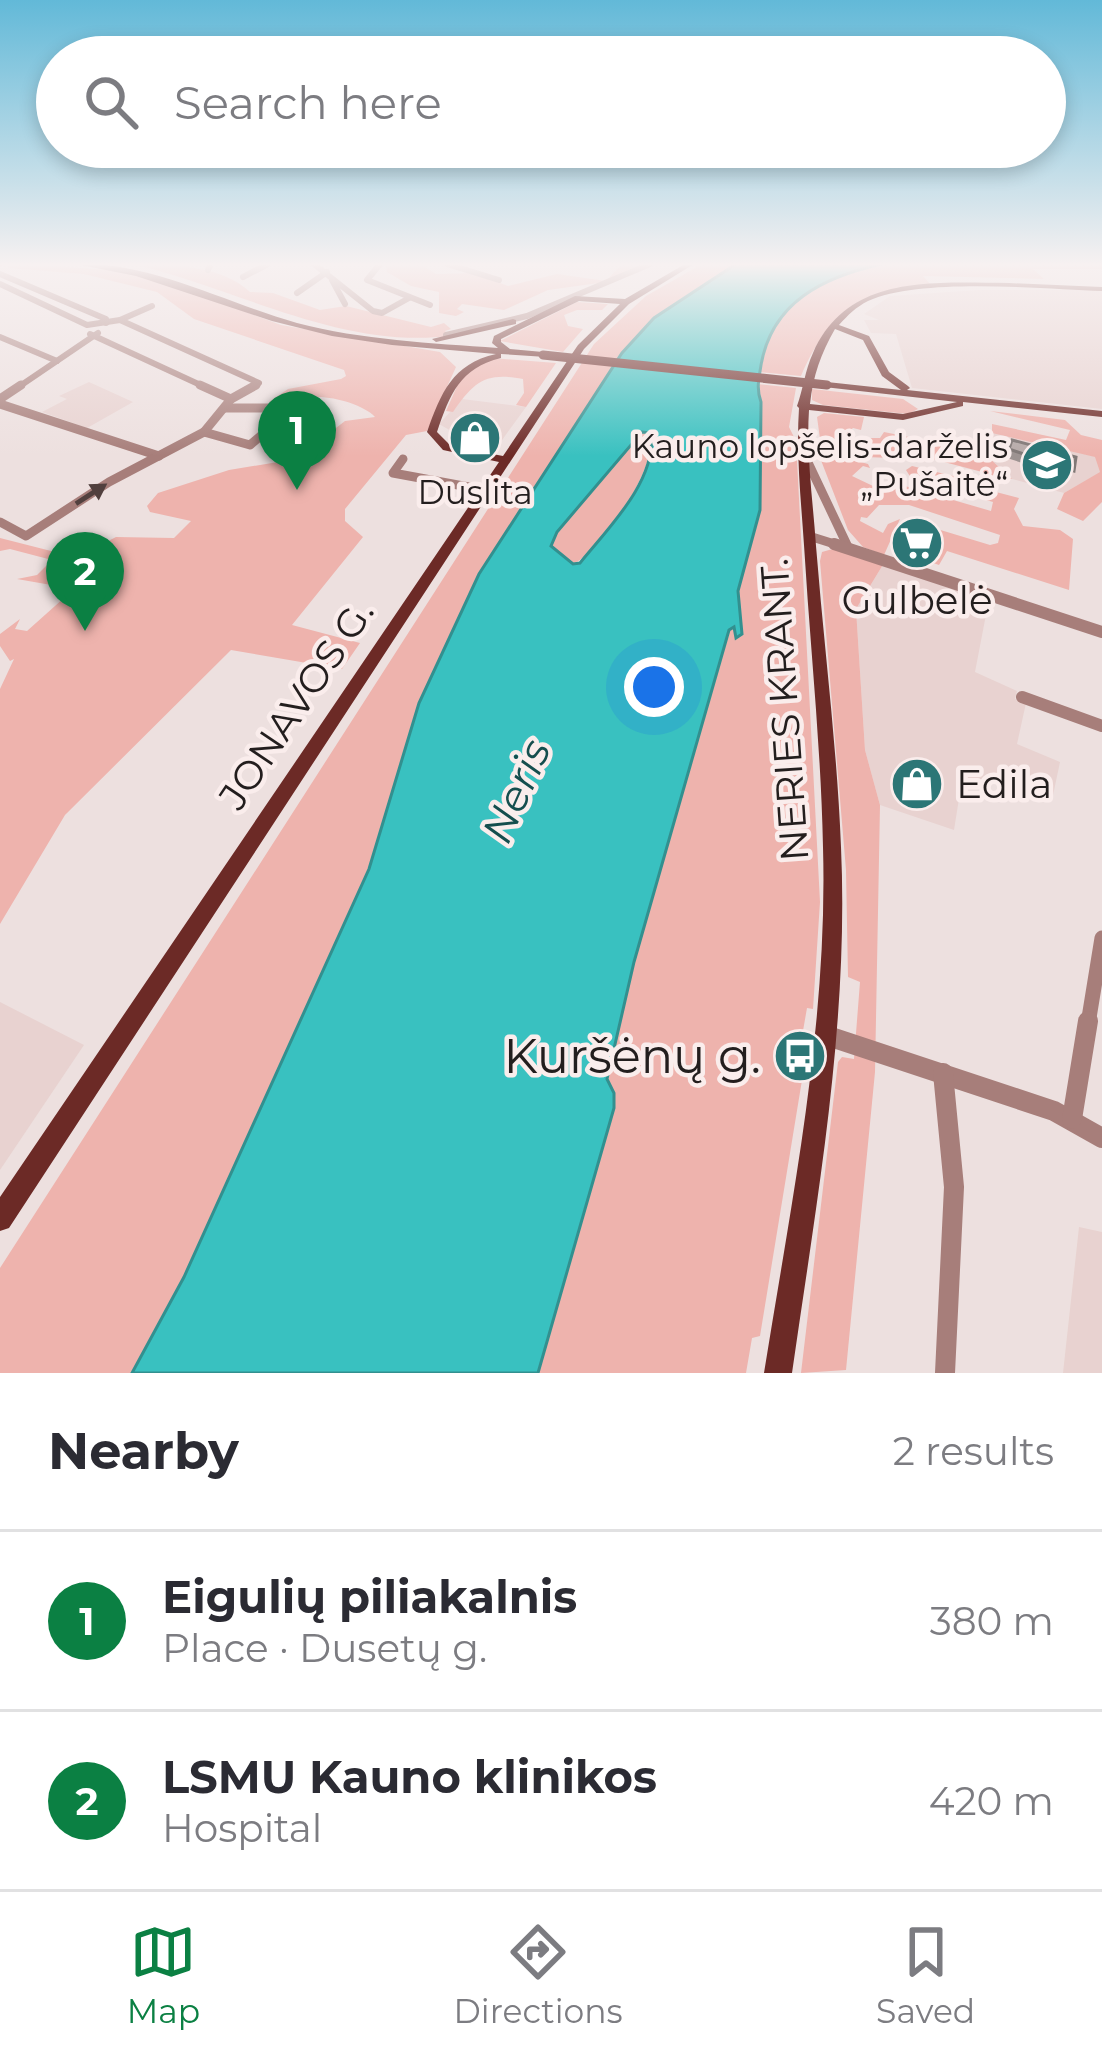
<!DOCTYPE html>
<html lang="en">
<head>
<meta charset="utf-8">
<style>
  body { margin:0; font-family:Montserrat,sans-serif; background:#f7f7f7; color:#2b2b33 }
  .you { position:absolute; left:654px; top:687px; width:42px; height:42px; margin:-30px; border:9px solid #fff; border-radius:50%; background:#1a73e8; box-shadow:0 0 0 18px #1a73e833 }
  .badge { display:grid; place-items:center; width:78px; height:78px; border-radius:50%; background:#0b8043; color:#fff; font-size:39px; font-weight:700 }
  .pin { position:absolute; translate:-50% -99px; filter:drop-shadow(0 3px 6px #0008) }
  .pin::after { content:''; position:absolute; top:63px; width:42px; height:36px; background:inherit; clip-path:polygon(0 0,100% 0,50% 100%) }
  .list { margin:0; padding:0; list-style:none }
  h2 { display:flex; justify-content:space-between; align-items:center; height:156px; margin:0; padding:0 48px; font-size:51px }
  h2 small { font-size:39px; font-weight:400; color:#7c7c81 }
  .list li { display:grid; grid-template-columns:78px 1fr auto; gap:36px; align-items:center; box-sizing:border-box; height:180px; padding:0 48px; border-top:3px solid #e1e1e2 }
  .list b { display:block; font-size:45px; white-space:nowrap }
  .list p { margin:0; font-size:39px; white-space:nowrap; color:#7c7c81 }
  .list em { font-size:39px; font-style:normal; color:#7c7c81 }
  .icon { flex:none; width:66px; height:66px; fill:none; stroke:currentColor; stroke-width:2; stroke-linecap:round; stroke-linejoin:round }
  .map { position:relative; flex:none; width:1102px; height:1373px; overflow:hidden }
  .search { position:absolute; background:#fff; box-shadow:0 6px 18px #0003; left:36px; right:36px; top:36px; height:132px; display:flex; align-items:center; gap:30px; box-sizing:border-box; padding:0 42px; border-radius:66px; color:#7c7c81; font-size:45px }
  .sheet { height:516px; background:#fff }
  nav { display:flex; justify-content:space-around; align-items:center; box-sizing:border-box; height:168px; border-top:3px solid #e1e1e2; background:#fff; font-size:33px; color:#7c7c81 }
  nav a { display:grid; justify-items:center; gap:6px }
  nav .on { color:#0b8043 }
  .map>svg:first-child { display:block }
</style>
</head>
<body>
<div class="map">
<svg width="1102" height="1373" viewBox="0 0 1102 1373">
  <rect width="100%" height="100%" fill="#ede0df"/>
  <g fill="#e8d2d0">
    <path d="M979,290H1102V409L912,388L896,334L871,333L864,320H879L864,314L890,296Z"/>
    <path d="M89,382L133,402L87,428L42,412L67,399L59,396Z"/>
    <path d="M462,399L526,407L497,447L482,448L452,443L453,432L439,424Z"/>
    <path d="M1000,432L1096,457L1101,472L1064,493L1012,479L988,457L992,433Z"/>
    <path d="M884,563L989,599L975,672L1017,691L1015,699L1026,703L1017,744L1060,762L1052,800L991,776L961,786L954,830L880,805L865,750L856,609Z"/>
    <path d="M0,1002L84,1045L0,1170Z"/>
    <path d="M1079,1227L1102,1232V1373H1063Z"/>
  </g>
  <g fill="#eeb3ad">
    <path d="M13,264L115,270L168,283L281,325L440,352L456,367L427,431L406,435L345,509V521L363,537L292,625L360,643L342,669L231,650L65,815L0,924V689L14,659L10,661L0,646V634L20,619L15,629L27,631L74,589L17,579L37,575L52,560L10,549L0,551V538L55,552L83,554L116,537L174,538L191,521L150,512L147,506L158,493L229,470L296,459L345,421L375,417C363,404 327,394 308,398C292,402 285,407 269,402L288,389L341,379L346,376L344,370L194,319L157,292L84,274L8,268Z"/>
    <path d="M132,264C169,264 222,265 250,292L273,293L320,310L346,306L431,327L444,323L451,329L445,331L450,336C338,349 237,288 132,264Z"/>
    <path d="M386,264H420L436,274L473,273L508,286L557,274L606,281L622,264H639L606,282L548,290L504,310L462,304L457,309L464,312L456,316L439,313V292L411,286L387,272Z"/>
    <path d="M702,264H736L655,318L622,353L479,574L419,703L369,869L184,1277L132,1373H0V1268L594,344L646,296Z"/>
    <path d="M882,264H1102V269H1033L1044,279L923,276L932,286C858,289 831,309 801,376L759,372C777,301 811,280 882,264Z"/>
    <path d="M577,302L608,304L602,310H577L564,315L568,326L583,329L563,352L500,341Z"/>
    <path d="M492,358L556,363L526,407L516,405L524,393L523,379C485,372 474,382 453,412L446,411L462,375Z"/>
    <path d="M757,384L796,388L789,427L796,441L820,902L813,1009L807,1008L797,1065L802,1080L760,1336L752,1338L746,1373H538L614,1108V1093L607,1079L634,962L730,630L733,625L742,634L738,591L760,510Z"/>
    <path d="M812,389L903,399L918,409L908,414L823,405L812,400Z"/>
    <path d="M990,411L1065,420L1081,435L1102,440V502L1083,521L1057,509L1064,493L1100,472L1095,457L992,433V424L1066,440L1070,430Z"/>
    <path d="M824,413L864,417L861,430L853,428L844,436L864,445L868,438H880L884,432L978,451L991,435L988,457L1012,479H985L986,473L906,452L893,458L865,457L821,446L817,417Z"/>
    <path d="M641,432L653,433C654,470 605,548 573,564L551,546L557,532Z"/>
    <path d="M817,450L868,464L870,468L863,466L852,476L873,486L898,484L991,511L993,502L911,478L906,470L912,466L990,485L996,492L1019,498L1014,509L1023,526L1060,530L1073,539L1069,590L947,551L939,565L922,559L931,533L922,530L924,525L990,545L998,543L1000,535L909,505H879L867,518L861,517L860,521L883,533L888,524L900,519L884,555L863,547L848,530Z"/>
    <path d="M836,548L884,563L856,609L865,750L880,805L875,1072L846,1370L801,1373L838,1062L842,1057L854,1059L860,982L848,977L846,870L820,561L822,552Z"/>
  </g>
  <path fill="#39c1c0" stroke="#32908f" stroke-width="3" fill-rule="evenodd" d="M736,264H882C823,277 772,302 761,365C759,379 756,388 761,402L760,510L738,591L742,634L736,638L734,627L729,630L634,962L607,1079L614,1093V1108L538,1373H132L184,1277L369,869L419,703L479,574L622,353L654,318ZM642,432L652,433C655,483 609,527 580,563L573,564L551,546L557,532Z"/>
  <g fill="none" stroke-linecap="round" stroke-linejoin="round">
    <g stroke="#a77e7a" stroke-width="6">
      <path d="M314,264L373,311L382,313L409,298"/>
      <path d="M380,264L367,280L430,305"/>
      <path d="M447,264L499,280"/>
      <path d="M208,270L211,264"/>
      <path d="M0,274L106,319V323"/>
      <path d="M243,277L268,264"/>
      <path d="M332,280L345,304"/>
      <path d="M0,284L87,325L120,320L152,306"/>
      <path d="M297,293L327,272"/>
      <path d="M120,320L259,383L251,388"/>
      <path d="M90,334L207,388"/>
      <path d="M446,335L527,316L650,264"/>
      <path d="M0,337L57,361"/>
      <path d="M17,388L98,333"/>
    </g>
    <g stroke="#a77e7a" stroke-width="9">
      <path d="M200,385L231,399"/>
      <path d="M0,399L21,385"/>
      <path d="M0,404L159,456"/>
      <path d="M204,432L250,445L271,427L283,408H225"/>
      <path d="M803,452L848,547"/>
      <path d="M403,459L393,473L485,490"/>
      <path d="M0,522L26,536L109,482L204,432L231,399L256,385"/>
      <path d="M809,536L844,547"/>
    </g>
    <g stroke="#a77e7a" stroke-width="12">
      <path d="M834,544L1102,632"/>
      <path d="M1022,697L1102,726"/>
    </g>
    <path stroke="#a77e7a" stroke-width="15" d="M1088,1024L1102,938"/>
    <g stroke="#a77e7a" stroke-width="20">
      <path d="M825,1035L1054,1111L1102,1138"/>
      <path d="M943,1073L954,1187L945,1373"/>
      <path d="M1072,1119L1088,1021"/>
    </g>
    <g fill="#6c2a26" fill-rule="evenodd">
      <path d="M0,264H5L0,266Z"/>
      <path d="M76,264C149,261 228,304 297,323C362,340 431,343 498,348L492,343L494,336L575,296L625,299L685,264H694L629,304L584,349L9,1228L0,1231V1197L499,462L443,450L427,432C441,393 452,364 496,354L392,345L332,336L272,321L136,276ZM579,301L620,304L578,345L503,456L451,446L437,432C450,394 460,368 501,358V354L546,357L548,355L543,352L510,349L501,342V339Z"/>
      <path d="M1009,283L1102,287V291C1042,289 921,277 868,301C856,307 848,315 839,325L869,336L889,372L908,386L910,388L907,390L1102,411V417L963,402V406L903,420L809,410C806,455 813,501 816,546C824,647 837,746 841,847C849,1024 817,1198 792,1373H764C792,1198 828,1024 823,847C821,746 810,646 804,545C801,500 796,454 799,408L797,406C803,390 805,370 813,353C848,273 935,283 1009,283ZM835,329L863,340L882,376L901,390L827,382L824,383V387L957,402L903,414L810,404C813,376 821,353 835,329Z"/>
      <path d="M513,319L516,320V324L436,342L432,339Z"/>
    </g>
    <path stroke="#6c2a26" stroke-width="9" d="M543,355L827,385"/>
  </g>
  <g fill="#9d9391">
    <path d="M483,434L476,445L466,443L465,436Z"/>
    <path d="M1012,440L1074,471L1068,478L1004,457Z"/>
  </g>
  <path fill="#807876" d="M482,427L483,434L476,445L475,437Z"/>
  <g fill="#b7aba9" stroke="#807876" stroke-width="3">
    <path d="M472,425L482,427L475,437L465,436Z"/>
    <path d="M1012,440L1076,457L1074,471L1009,449Z"/>
  </g>
  <defs><path id="oneway-solid" d="M-6-.8H1V-3.2L6.5 0L1 3.2V.8H-6Z" transform="scale(3)"/></defs>
  <use fill="#51403e" href="#oneway-solid" transform="translate(91 494) rotate(-33)"/>
  <linearGradient id="sky" x2="0" y2="1"><stop stop-color="#62b9d8"/><stop offset="0.58" stop-color="#f7f1f1"/><stop offset="1" stop-color="#f7f1f1" stop-opacity="0"/></linearGradient>
  <rect width="1102" height="456" fill="url(#sky)"/>
  <defs>
    <g id="shop-disc" transform="scale(2.7)"><circle r="9.5" fill="#2c7676" stroke="#faedec"/><path d="M-5-2.5h2.3a2.7 3.5 0 0 1 5.4 0H5L5.5 6h-11ZM-1.5-2.5h3a1.5 2.3 0 0 0-3 0Z" fill="#fff"/></g>
    <g id="school-disc" transform="scale(2.7)"><circle r="9.5" fill="#2c7676" stroke="#faedec"/><path d="M0-5L7-2L0 1L-7-2ZM-4 1L0 2.5L4 1V4Q0 6-4 4Z" fill="#fff"/></g>
    <g id="supermarket-disc" transform="scale(2.7)"><circle r="9.5" fill="#2c7676" stroke="#faedec"/><path d="M-6-5.5h2.5l.6 2H6L4.5 2H-2.5L-4.4-4H-6ZM-1.5 3.2a1.3 1.3 0 1 0 .1 0ZM3 3.2a1.3 1.3 0 1 0 .1 0Z" fill="#fff"/></g>
    <g id="bus-disc" transform="scale(2.7)"><circle r="9.5" fill="#2c7676" stroke="#faedec"/><path d="M-5-6H5V4H4V6H2V4H-2V6H-4V4H-5ZM-3.5-4V0h7V-4ZM-3.5 1.2v1.5H-2V1.2ZM2 1.2v1.5H3.5V1.2Z" fill="#fff"/></g>
  </defs>
  <g fill-rule="evenodd">
    <use href="#shop-disc" x="475" y="438"/>
    <use href="#school-disc" x="1047" y="465"/>
    <use href="#supermarket-disc" x="917" y="543"/>
    <use href="#shop-disc" x="917" y="784"/>
    <use href="#bus-disc" x="800" y="1056"/>
  </g>
  <g text-anchor="middle" dominant-baseline="central" stroke-width="9" stroke-linejoin="round" paint-order="stroke">
    <g font-size="33" fill="#231e1e" stroke="#faedec" text-anchor="end">
      <text x="1008" y="446">Kauno lopšelis-darželis<tspan x="1008" dy="38">„Pušaitė“</tspan></text>
      <text x="475" y="492" text-anchor="middle">Duslita</text>
    </g>
    <g font-size="39" fill="#231e1e" stroke="#faedec">
      <text x="917" y="600">Gulbelė</text>
      <text x="956" y="784" text-anchor="start">Edila</text>
    </g>
    <g font-size="39" fill="#231e1e" stroke="#faedec">
      <text transform="translate(296 704) rotate(-56)">JONAVOS G.</text>
      <text transform="translate(784 710) rotate(-94)">NERIES KRANT.</text>
    </g>
    <g font-size="42" font-style="italic" fill="#154e4e" stroke="#faedec">
      <text transform="translate(516 791) rotate(-66)">Neris</text>
    </g>
    <g font-size="48" fill="#231e1e" stroke="#faedec" text-anchor="end">
      <text x="761" y="1056">Kuršėnų g.</text>
    </g>
  </g>
</svg>
<div class="you"></div>
<div class="pin badge" style="left:297px;top:490px">1</div>
<div class="pin badge" style="left:85px;top:631px">2</div>
<div class="search"><svg class="icon" aria-label="search" viewBox="0 0 24 24"><circle cx="10" cy="10" r="6"/><path d="M15 15l6 6"/></svg>Search here</div>
</div>
<section class="sheet">
<h2>Nearby<small>2 results</small></h2>
<ul class="list">
<li><span class="badge">1</span><div><b>Eigulių piliakalnis</b><p>Place · Dusetų g.</p></div><em>380 m</em></li>
<li><span class="badge">2</span><div><b>LSMU Kauno klinikos</b><p>Hospital</p></div><em>420 m</em></li>
</ul>
</section>
<nav>
<a class="on"><svg class="icon" aria-label="map" viewBox="0 0 24 24"><path d="M3 6l6-2 6 2 6-2v14l-6 2-6-2-6 2zM9 4v14M15 6v14"/></svg>Map</a>
<a><svg class="icon" aria-label="directions" viewBox="0 0 24 24"><path d="M12 3l9 9-9 9-9-9zM9 14v-3h6M13 9l2 2-2 2"/></svg>Directions</a>
<a><svg class="icon" aria-label="saved" viewBox="0 0 24 24"><path d="M7 4h10v16l-5-4-5 4z"/></svg>Saved</a>
</nav>
</body>
</html>
